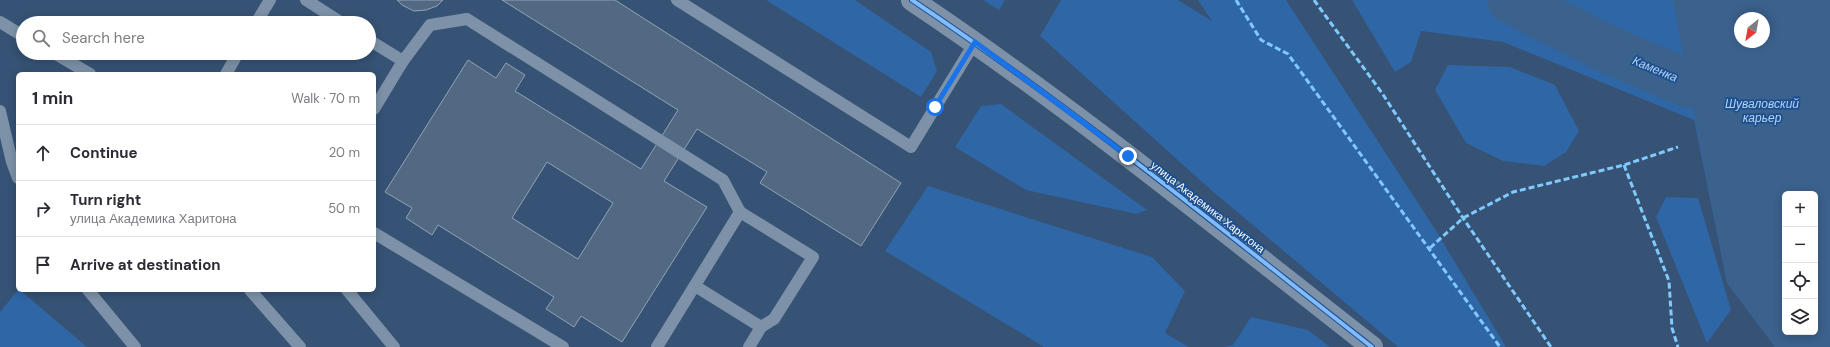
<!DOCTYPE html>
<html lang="en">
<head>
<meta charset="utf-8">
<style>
  body { margin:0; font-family:"DM Sans",sans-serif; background:#f2f2f3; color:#2b2b33 }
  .controls { position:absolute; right:12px; bottom:12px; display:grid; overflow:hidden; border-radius:6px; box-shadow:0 2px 10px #0003 }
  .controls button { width:36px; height:36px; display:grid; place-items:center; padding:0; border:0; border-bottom:1px solid #e1e1e2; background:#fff; color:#2b2b33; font:20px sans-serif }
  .compass { position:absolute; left:1734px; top:12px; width:36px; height:36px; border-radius:50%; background:#fff; box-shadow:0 2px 10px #0003; rotate:211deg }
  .stop { position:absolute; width:12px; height:12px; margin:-9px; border:3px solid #1a73e8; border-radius:50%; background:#fff }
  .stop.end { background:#1a73e8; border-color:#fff; box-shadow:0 1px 4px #0008 }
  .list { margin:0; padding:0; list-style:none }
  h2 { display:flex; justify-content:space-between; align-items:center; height:52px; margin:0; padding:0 16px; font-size:17px }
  h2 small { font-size:13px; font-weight:400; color:#7c7c81 }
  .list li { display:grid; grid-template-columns:26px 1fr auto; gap:12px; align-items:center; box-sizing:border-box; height:56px; padding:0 16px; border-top:1px solid #e1e1e2 }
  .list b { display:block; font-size:15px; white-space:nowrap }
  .list p { margin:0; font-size:13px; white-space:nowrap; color:#7c7c81 }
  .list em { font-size:13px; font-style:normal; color:#7c7c81 }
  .icon { flex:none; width:22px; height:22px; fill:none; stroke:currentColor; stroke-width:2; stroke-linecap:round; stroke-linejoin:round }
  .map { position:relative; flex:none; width:1830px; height:347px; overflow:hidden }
  .search { position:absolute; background:#fff; box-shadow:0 2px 10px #0003; left:16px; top:16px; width:360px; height:44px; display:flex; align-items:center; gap:10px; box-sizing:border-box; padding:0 14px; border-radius:22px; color:#7c7c81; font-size:15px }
  .panel { position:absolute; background:#fff; box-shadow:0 2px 10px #0003; left:16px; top:72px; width:360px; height:220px; border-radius:6px }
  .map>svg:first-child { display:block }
</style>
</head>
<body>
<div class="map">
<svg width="1830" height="347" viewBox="0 0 1830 347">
  <rect width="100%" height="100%" fill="#365274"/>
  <g fill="#2f66a5">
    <path d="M766,0H855L931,52L937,71L921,97Z"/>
    <path d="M983,0H1005L999,10Z"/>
    <path d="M1061,0H1178L1212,21L1198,0H1286L1435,229L1506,347H1398L1211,190L1040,36Z"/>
    <path d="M1352,0H1722L1785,332H1815L1830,347H1775L1727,283L1694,120L1503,42L1421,31L1411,62L1395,72Z"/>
    <path d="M1448,65L1510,67L1555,85L1579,131L1566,152L1544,166L1503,161L1466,143L1435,90Z"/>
    <path d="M1001,104L1147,210L1136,214L1026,190L955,147L981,106Z"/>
    <path d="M928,186L1152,257L1185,291L1165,333L1189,347H1044L885,251Z"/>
    <path d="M1666,197L1698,198L1731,310L1707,343L1656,217Z"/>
    <path d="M18,290H20L87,347H0V312Z"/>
    <path d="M1251,317L1308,330L1330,347H1224L1233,345Z"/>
  </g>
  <path fill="#3b618d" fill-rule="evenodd" d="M1673,0H1830V347H1775L1727,283L1695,120ZM1740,18H1764V42H1740ZM1785,194H1815V332H1785Z"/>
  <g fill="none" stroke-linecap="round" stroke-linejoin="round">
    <path stroke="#3b618d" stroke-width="48" d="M1511,0L1605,48L1689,84L1719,73L1830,48"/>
  </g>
  <g fill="#526984" stroke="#92a2b6" fill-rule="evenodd">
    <path d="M397,0H443L437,6L426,10L414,11L402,5Z"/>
    <path d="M502,0H615L901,183L861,246L760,183L767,172L697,129L664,181L707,207L622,342L581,316L574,327L546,309L554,297L438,225L432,235L406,218L412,208L385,192L468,60L496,78L506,63L525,75L515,91L641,169L678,110ZM547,162L613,203L578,259L512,218Z"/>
  </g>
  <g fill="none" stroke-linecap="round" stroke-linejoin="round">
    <g stroke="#7d92a8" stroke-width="12">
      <path d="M306,0L342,23"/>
      <path d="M677,0L911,147L975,42"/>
      <path d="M0,22L23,36"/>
      <path d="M256,23L270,0"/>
      <path d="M369,40L403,61"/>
      <path d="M54,53L90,74"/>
      <path d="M226,74L238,53"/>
      <path d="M374,109L403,61L430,25L467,19L723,180L740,212L657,347"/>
      <path d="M0,111L12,162L18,178"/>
      <path d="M740,212L813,257L774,319L761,327"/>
      <path d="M374,233L563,347"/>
      <path d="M695,286L761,327L749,347"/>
      <path d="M88,290L135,347"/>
      <path d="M250,290L300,347"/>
      <path d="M347,290L394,347"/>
    </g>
    <path stroke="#7d92a8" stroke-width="22" d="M912,0C1072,107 1221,229 1372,347"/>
    <g stroke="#80caff" stroke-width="3" stroke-dasharray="6 3" stroke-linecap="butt">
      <path d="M1236,0L1261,40L1288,54L1500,347"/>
      <path d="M1314,0L1382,93L1463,218L1551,347"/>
      <path d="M1624,165L1669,281L1672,328L1678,347"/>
      <path d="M1430,248L1463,218L1513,192L1624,165L1678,147"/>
    </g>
    <g stroke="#1b4f8f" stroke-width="6">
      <path id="cycleway" d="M912,0C1072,107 1221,229 1372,347"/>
    </g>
    <use href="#cycleway" stroke="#80bcff" stroke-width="4"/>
  </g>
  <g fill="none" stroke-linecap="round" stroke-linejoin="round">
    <path stroke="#1a73e8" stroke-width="5" d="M935,107L975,42L1128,156"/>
  </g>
  <g text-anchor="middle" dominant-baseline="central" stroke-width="3.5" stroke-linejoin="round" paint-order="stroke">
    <g font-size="11" fill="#fff" stroke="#1b4f8f">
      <text transform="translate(1208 207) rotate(38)">улица Академика Харитона</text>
    </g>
    <g font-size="12" font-style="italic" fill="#b5d3f5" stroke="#1b4f8f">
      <text transform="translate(1655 69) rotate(23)">Каменка</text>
      <text x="1762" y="104">Шуваловский<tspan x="1762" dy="14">карьер</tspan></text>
    </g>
  </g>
</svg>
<div class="controls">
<button>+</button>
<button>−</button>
<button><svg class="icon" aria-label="locate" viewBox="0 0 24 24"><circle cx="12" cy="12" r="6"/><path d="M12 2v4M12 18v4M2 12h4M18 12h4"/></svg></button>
<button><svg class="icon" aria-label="layers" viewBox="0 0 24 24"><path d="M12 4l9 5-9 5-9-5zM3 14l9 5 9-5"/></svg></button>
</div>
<svg class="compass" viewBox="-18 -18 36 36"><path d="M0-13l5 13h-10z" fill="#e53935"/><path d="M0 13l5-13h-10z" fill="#7c7c81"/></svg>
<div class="stop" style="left:935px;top:107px"></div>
<div class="stop end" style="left:1128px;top:156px"></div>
<div class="search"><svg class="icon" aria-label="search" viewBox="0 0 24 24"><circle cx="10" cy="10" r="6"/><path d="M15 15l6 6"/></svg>Search here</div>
<section class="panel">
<h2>1 min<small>Walk · 70 m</small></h2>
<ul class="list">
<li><svg class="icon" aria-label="ahead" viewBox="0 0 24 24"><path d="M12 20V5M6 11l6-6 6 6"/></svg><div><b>Continue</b></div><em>20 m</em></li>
<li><svg class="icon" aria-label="right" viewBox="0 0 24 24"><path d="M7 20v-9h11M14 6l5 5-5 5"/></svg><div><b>Turn right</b><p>улица Академика Харитона</p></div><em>50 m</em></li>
<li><svg class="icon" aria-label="arrive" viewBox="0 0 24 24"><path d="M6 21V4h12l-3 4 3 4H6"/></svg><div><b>Arrive at destination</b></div></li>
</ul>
</section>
</div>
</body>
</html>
